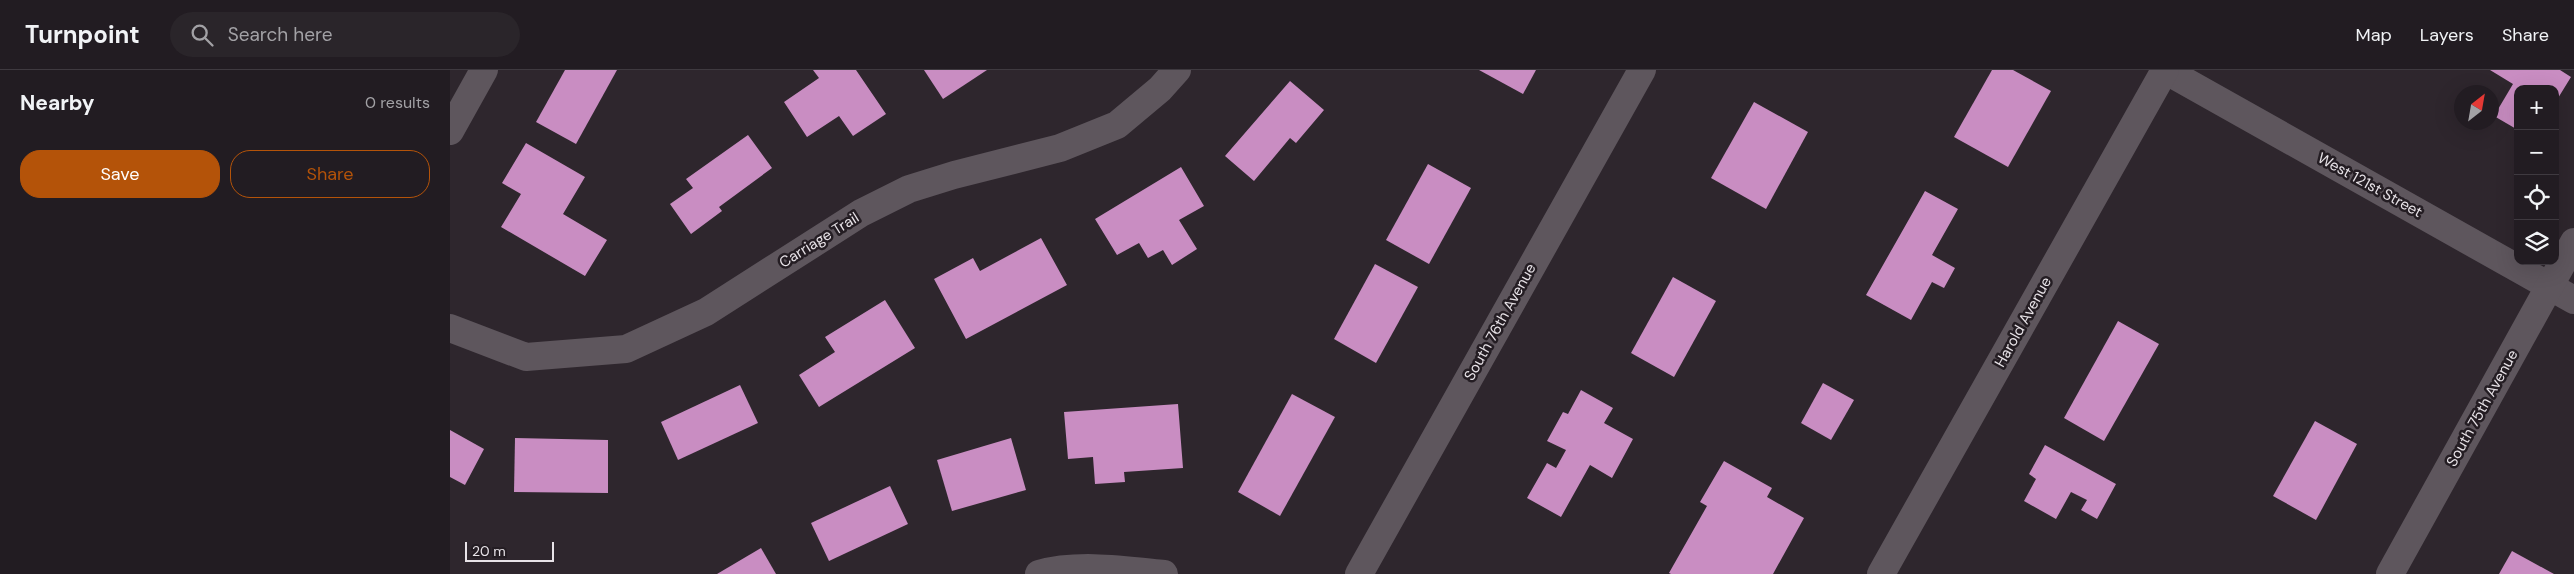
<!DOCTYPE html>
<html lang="en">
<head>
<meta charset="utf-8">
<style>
  body { margin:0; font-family:"DM Sans",sans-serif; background:#2a252a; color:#f1f3f6 }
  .controls { position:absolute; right:15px; top:15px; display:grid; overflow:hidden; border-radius:10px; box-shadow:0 5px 20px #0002 }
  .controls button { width:45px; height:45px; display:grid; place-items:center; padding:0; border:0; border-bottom:1px solid #3f3a40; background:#221c22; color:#f1f3f6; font:25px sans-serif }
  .compass { position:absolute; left:2004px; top:15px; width:45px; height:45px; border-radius:50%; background:#221c22; box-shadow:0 5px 20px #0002; rotate:31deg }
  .scale { position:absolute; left:15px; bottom:12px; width:89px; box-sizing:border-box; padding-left:5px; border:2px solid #e8e3e8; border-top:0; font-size:14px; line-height:18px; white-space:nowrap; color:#e8e3e8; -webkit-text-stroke:4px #241d23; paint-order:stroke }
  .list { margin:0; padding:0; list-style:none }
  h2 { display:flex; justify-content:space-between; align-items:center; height:65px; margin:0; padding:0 20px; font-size:21px }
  h2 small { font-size:16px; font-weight:400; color:#a2a1a5 }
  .actions { display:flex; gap:10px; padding:15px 20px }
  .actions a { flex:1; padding:11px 0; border:1px solid #b45309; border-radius:20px; text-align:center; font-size:18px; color:#b45309 }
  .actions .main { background:#b45309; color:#fff }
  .icon { flex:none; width:28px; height:28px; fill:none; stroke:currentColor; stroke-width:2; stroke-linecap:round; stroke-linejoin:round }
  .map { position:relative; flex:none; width:2124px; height:504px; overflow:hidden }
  header { display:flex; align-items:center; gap:30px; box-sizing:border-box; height:70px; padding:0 25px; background:#221c22; border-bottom:1px solid #3f3a40 }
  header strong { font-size:24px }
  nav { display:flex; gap:28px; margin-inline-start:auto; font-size:18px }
  .search { width:350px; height:45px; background:#2a252a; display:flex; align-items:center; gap:12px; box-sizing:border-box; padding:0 18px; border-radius:28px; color:#a2a1a5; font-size:19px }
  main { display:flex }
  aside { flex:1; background:#221c22 }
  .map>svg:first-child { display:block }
</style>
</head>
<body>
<header>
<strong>Turnpoint</strong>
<div class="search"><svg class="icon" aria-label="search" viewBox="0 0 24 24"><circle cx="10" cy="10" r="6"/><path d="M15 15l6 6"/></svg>Search here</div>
<nav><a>Map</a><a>Layers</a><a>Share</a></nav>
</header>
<main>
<aside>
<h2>Nearby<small>0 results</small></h2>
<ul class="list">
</ul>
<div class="actions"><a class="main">Save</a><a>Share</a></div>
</aside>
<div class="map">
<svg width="2124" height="504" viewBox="0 0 2124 504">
  <rect width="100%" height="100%" fill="#2e262d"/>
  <g fill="#c98dc2">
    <path d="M115,0H167L126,74L86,52Z"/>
    <path d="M363,0H406L436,44L403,66L389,46L357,67L334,32L369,8Z"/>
    <path d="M474,0H537L493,29Z"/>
    <path d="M1029,0H1086L1073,24Z"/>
    <path d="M1542,0H1563L1601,21L1558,97L1504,67Z"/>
    <path d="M2040,0H2110L2121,7L2105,33V19H2068V60L2044,46L2063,14Z"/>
    <path d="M840,11L874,40L846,73L840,68L804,111L775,86Z"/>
    <path d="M1304,32L1358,62L1316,139L1261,108Z"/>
    <path d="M298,65L322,98L269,137L272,141L241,164L220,134L243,118L236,109Z"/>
    <path d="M76,73L135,107L113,144L157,170L135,206L51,157L71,124L52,113Z"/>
    <path d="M978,94L1021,118L979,194L936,170Z"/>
    <path d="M731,97L754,136L729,150L747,179L722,195L713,180L698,188L689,173L667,185L645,149Z"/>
    <path d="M1475,121L1508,139L1482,185L1505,198L1494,218L1482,212L1461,250L1416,225Z"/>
    <path d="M591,168L617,215L516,269L484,209L523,188L530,201Z"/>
    <path d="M925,194L968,217L926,293L884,269Z"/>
    <path d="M1223,207L1266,231L1224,307L1181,283Z"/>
    <path d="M435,230L465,278L369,337L349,305L385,282L375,267Z"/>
    <path d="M1668,251L1709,274L1654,371L1614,348Z"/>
    <path d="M1373,313L1404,330L1381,370L1351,353Z"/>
    <path d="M290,315L308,353L228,390L211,352Z"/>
    <path d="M1131,320L1163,338L1154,353L1183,369L1162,408L1140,395L1111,447L1077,428L1097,393L1106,398L1116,380L1097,371L1113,342L1118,344Z"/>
    <path d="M842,324L885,347L830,446L788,422Z"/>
    <path d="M728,334L733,398L674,402L675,412L645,414L643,387L618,389L614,342Z"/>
    <path d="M1865,351L1907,374L1866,450L1823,426Z"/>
    <path d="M0,360L34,379L15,415L0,407Z"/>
    <path d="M65,368L158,370V423L64,422Z"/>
    <path d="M561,368L576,420L502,441L487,390Z"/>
    <path d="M1595,375L1666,414L1647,449L1631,440L1637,430L1621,422L1606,449L1574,431L1586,409L1579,404Z"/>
    <path d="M1274,391L1322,418L1317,427L1354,448L1323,504H1221L1219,503L1257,436L1250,432Z"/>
    <path d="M440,416L458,454L379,491L361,453Z"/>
    <path d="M311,478L326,504H267Z"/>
    <path d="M2062,481L2104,504H2049Z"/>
  </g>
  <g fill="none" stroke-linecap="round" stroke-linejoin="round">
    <g stroke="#5e565d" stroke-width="28">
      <path d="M1715,0L2124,230"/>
      <path d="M0,61L34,0"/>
      <path d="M0,258L76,287L176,279L256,242L411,143L459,119L504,105L610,78L667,55L710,19L727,0"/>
      <path d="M589,504C627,493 675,500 714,504"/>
      <path d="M909,504L1192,0"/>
      <path d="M1431,504L1715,0"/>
      <path d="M1940,504L2124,172"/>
    </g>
  </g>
  <g text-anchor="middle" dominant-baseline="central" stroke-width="5" stroke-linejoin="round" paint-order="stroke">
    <g font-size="15" fill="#e8e3e8" stroke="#241d23">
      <text transform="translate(1920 115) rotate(29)">West 121st Street</text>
      <text transform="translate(369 170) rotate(-32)">Carriage Trail</text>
      <text transform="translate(1050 252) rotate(-61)">South 76th Avenue</text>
      <text transform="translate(1573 252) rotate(-61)">Harold Avenue</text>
      <text transform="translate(2032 338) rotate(-61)">South 75th Avenue</text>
    </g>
  </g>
</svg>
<div class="controls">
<button>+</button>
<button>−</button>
<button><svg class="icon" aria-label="locate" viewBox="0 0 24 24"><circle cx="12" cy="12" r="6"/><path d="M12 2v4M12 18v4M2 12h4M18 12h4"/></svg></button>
<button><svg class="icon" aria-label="layers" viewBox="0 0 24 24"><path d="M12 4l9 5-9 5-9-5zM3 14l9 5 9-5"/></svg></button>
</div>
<svg class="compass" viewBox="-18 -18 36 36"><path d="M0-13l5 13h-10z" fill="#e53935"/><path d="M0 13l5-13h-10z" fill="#a2a1a5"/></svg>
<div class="scale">20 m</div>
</div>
</main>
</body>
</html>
